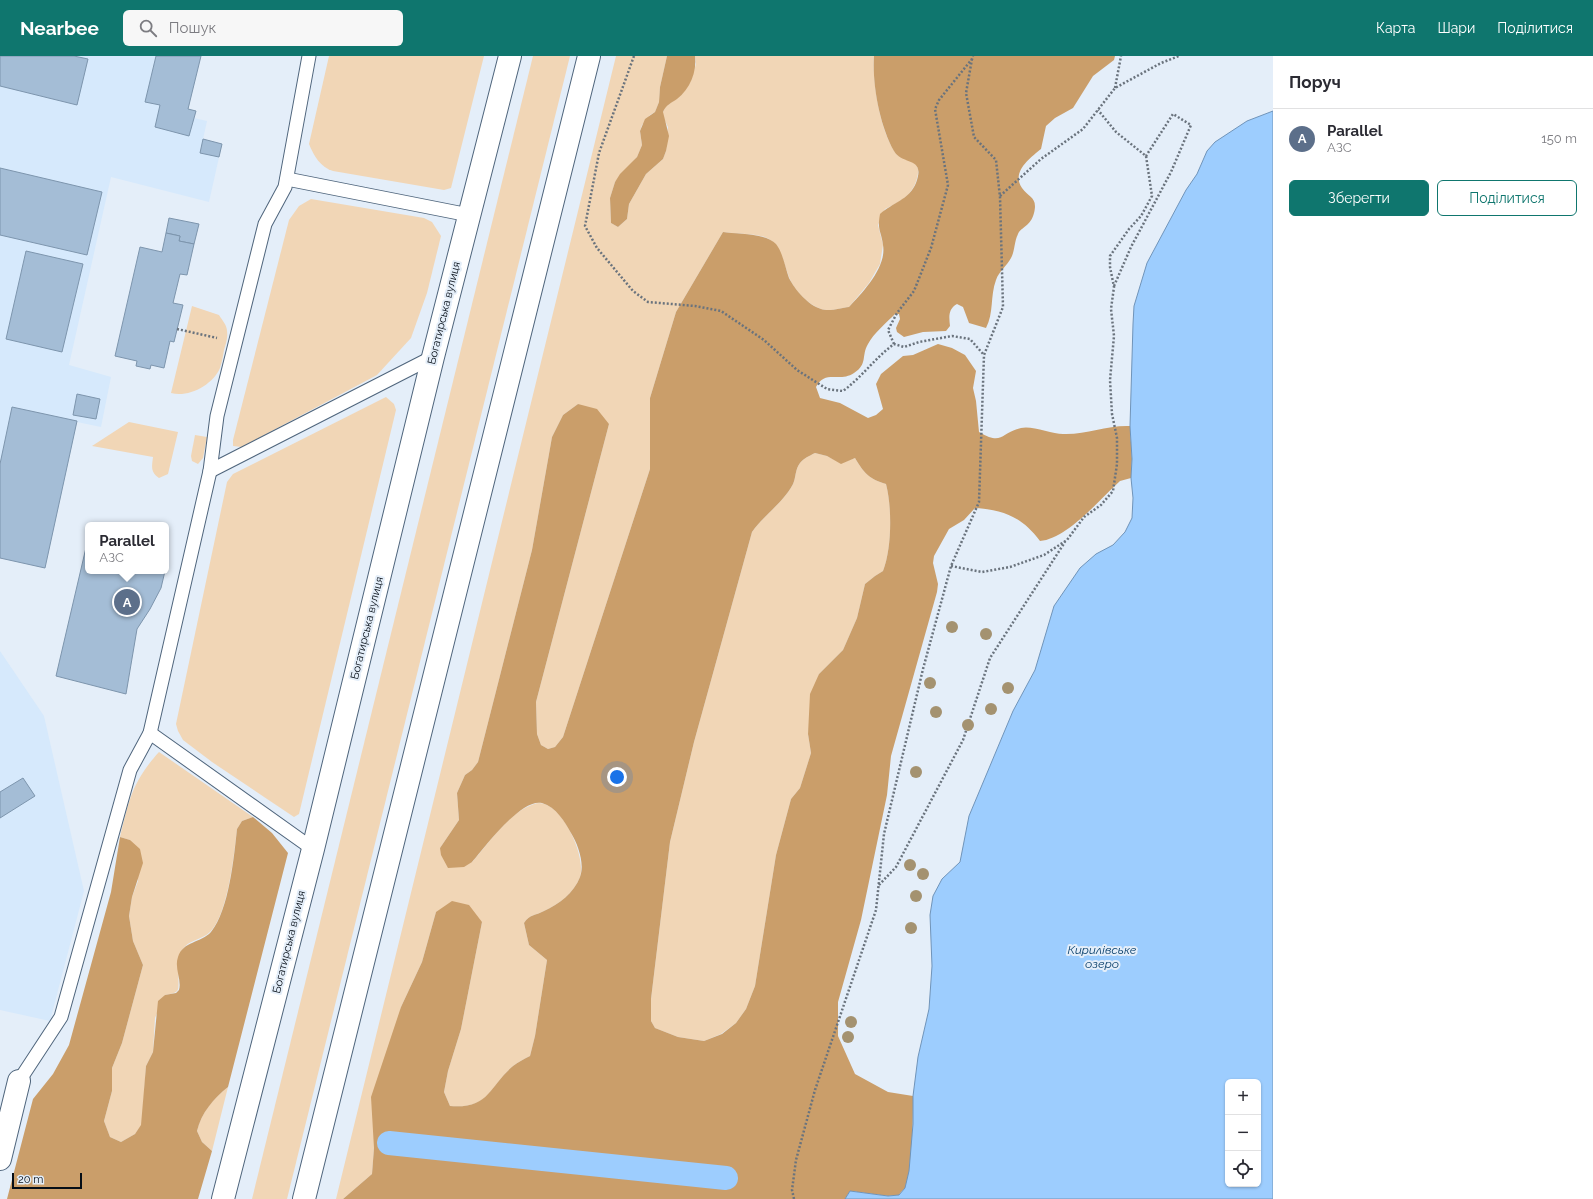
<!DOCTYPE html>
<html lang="uk">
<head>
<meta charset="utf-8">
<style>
  body { margin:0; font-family:Raleway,sans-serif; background:#f7f7f7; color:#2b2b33 }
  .controls { position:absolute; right:12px; bottom:12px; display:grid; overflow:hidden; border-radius:6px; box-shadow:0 1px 3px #0004 }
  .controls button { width:36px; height:36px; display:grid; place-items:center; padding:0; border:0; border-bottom:1px solid #e1e1e2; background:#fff; color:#2b2b33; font:20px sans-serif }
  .scale { position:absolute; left:12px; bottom:10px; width:70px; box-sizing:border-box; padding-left:4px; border:2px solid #060e17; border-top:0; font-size:11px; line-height:14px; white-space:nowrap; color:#060e17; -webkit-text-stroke:3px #e4eef9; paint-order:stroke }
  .you { position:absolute; left:617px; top:721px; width:14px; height:14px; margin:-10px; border:3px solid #fff; border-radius:50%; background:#1a73e8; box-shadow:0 0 0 6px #1a73e833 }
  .badge { display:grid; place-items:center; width:26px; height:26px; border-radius:50%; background:#0f766e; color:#fff; font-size:13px; font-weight:700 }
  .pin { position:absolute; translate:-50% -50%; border:2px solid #fff; box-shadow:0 1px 4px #0006 }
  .popup { position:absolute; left:85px; top:466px; width:84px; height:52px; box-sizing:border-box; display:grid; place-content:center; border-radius:6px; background:#fff; filter:drop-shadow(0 1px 3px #0005); font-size:13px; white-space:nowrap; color:#7c7c81 }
  .popup b { font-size:15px; color:#2b2b33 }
  .popup::after { content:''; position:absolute; left:50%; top:100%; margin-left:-8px; border:8px solid transparent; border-top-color:#fff }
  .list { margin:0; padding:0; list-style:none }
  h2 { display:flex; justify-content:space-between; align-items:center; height:52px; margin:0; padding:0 16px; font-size:17px }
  h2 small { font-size:13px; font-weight:400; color:#7c7c81 }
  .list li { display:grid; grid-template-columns:26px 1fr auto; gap:12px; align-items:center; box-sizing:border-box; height:60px; padding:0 16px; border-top:1px solid #e1e1e2 }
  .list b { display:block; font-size:15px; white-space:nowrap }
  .list p { margin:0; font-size:13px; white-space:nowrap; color:#7c7c81 }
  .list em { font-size:13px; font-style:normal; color:#7c7c81 }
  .actions { display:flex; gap:8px; padding:12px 16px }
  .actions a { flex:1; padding:9px 0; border:1px solid #0f766e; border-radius:6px; text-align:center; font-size:14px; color:#0f766e }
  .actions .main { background:#0f766e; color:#fff }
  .icon { flex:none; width:22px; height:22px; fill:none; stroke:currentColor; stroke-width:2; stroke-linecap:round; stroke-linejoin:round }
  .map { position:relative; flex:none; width:1273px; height:1143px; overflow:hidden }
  header { display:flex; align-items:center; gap:24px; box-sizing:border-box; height:56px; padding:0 20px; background:#0f766e; color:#fff }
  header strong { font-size:19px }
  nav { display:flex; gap:22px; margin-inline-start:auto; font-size:14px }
  .search { width:280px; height:36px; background:#f7f7f7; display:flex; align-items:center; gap:10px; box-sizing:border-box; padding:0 14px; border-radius:6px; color:#7c7c81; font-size:15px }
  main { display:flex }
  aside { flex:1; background:#fff }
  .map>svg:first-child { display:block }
</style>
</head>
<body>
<header>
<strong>Nearbee</strong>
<div class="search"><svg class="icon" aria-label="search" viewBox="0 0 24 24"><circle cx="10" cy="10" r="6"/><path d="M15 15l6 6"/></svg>Пошук</div>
<nav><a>Карта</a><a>Шари</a><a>Поділитися</a></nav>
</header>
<main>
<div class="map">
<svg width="1273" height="1143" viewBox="0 0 1273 1143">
  <rect width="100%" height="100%" fill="#e4eef9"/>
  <g fill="#d6e9fc">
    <path d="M0,0H201L188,53L196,55L194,62L207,65L203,83L222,88L209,146L111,121L69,309L111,321L101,371L77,366L45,512L0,502Z"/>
    <path d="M0,595L44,660L84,835L50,965L0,954Z"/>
  </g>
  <g fill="#f1d6b6">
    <path d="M329,0H484L451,132L444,134L333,115C320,111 314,100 309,88Z"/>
    <path d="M533,0H570L287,1143H252Z"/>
    <path d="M616,0H667L660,31L659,46L655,56L650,59L642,69L640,75L642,89L637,101L615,126L610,142L611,167L618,171L627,163L629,148L646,118L663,103L666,95L668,71L663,61V56L665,51L682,38L691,24L696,8L695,0H874C872,26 880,74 895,96C900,105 914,102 917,110C919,114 918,118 917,122C913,139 900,146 885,153L878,169L883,189L880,208L869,227L849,251C841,252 829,256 821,253C807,248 794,234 789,221C784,208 781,191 769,183C759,177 734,178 723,176L676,256L650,342V413L563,681L555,691L548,693L541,689L537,678L536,646L609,368L578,348L563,359L552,381L532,494L478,706L472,714L465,719L457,737L459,764L440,792L472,806C490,786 508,757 534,748C559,739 587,800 580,821C574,837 559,848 544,855C535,860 530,858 524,867L529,889L547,904L535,980L530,1000C524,1003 518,1006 513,1010C489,1030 491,1053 450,1050L444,1036L448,1015L461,973L482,866L436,856L422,906L401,951L374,1092L372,1118L343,1143H336Z"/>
    <path d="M311,143L424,162L432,166L441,180L427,237L411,282L377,319L242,391L233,390V384L289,164L299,150Z"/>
    <path d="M192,250L219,259C222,264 227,269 227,275C228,281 226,288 224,294C223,300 222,306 220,312C213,329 188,342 171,337Z"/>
    <path d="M386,341L394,348L396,354L299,758L294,761L212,706L183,684L178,675L176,668L227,426L233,418Z"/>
    <path d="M129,366L178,376L168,418L159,422C150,416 152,410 153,401L92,390Z"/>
    <path d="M195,379L207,381L203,402L198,408L192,405L191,400Z"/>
    <path d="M815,397L827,400L841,407L855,402C864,417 869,423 886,428C892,451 892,492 883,515L875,520L865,528L857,562L843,594L819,618L808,678L811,697L800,732L791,743L776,799L755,930L746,953L736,967L721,978L704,985L678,981L655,972L651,965V943L670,786L694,686L752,476C764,459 783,447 793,428C796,422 795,413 800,407C804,402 809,400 815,397Z"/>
    <path d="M159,696L253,761L242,765L237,773C234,799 228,858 210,876C202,884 188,884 182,894C175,905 181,932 177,935C174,938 169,938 165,939L155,962L153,996L146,1010L142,1069L135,1078L121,1086L110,1081L104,1065L112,1035V1012L122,987L143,909L133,885L129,860L132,841L138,825L130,784L120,781C129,744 132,726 159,696Z"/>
    <path d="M228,1031L212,1095L202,1086L197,1075C201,1056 214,1042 228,1031Z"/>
  </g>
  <g fill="#ca9e6a" fill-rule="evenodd">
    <path d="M667,0H695C697,16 690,33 677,43C671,47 666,49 663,56L669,80L666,95L663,103L646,118L629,148L627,163L618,171L611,167L610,142L615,126L620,118L637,101L642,89L640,75L645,63L655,56L659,46L660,31Z"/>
    <path d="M874,0H1115L1114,4L1093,20L1073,52L1055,62L1046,70L1041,93C1030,102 1011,116 1022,132C1029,142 1038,141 1034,157C1031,170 1021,171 1018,178C1014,186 1015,195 1011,202C1007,210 999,215 996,224C990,240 994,257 986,272L969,267L963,251L957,248C948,253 949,261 950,270L946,275L923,276L904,281L897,276L896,272L900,263L899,258H895C888,265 873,278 868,288C861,300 868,308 854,317C839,327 825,313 816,331L820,342L840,347L868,362L876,359L883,353L876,328L881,318L903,300L913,299L938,288L952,292L965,299L976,315L973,332L976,345L979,376C1003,390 1000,377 1021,372C1031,369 1052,378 1063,378C1086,379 1107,369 1130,370L1132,403L1131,422L1120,425C1100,443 1067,483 1040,485C1022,461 1004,454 975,452L964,464L949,473L934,500L933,507L938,528L937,536L891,700L887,739L861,864L838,946V980L855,1018L888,1036L913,1040C913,1059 913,1116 905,1132C903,1134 900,1137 899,1139L888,1140L850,1135L845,1143H343L372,1118L374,1092L371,1041L401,951L422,906L436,856L452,845L469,849L482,866L461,973L448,1015L444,1036L450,1050C490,1053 489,1030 513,1010C518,1006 524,1003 530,1000L535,980L547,904L529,889L524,867C530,858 535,860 544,855C559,848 574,837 580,821C585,808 578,788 571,777C565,766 556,751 542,747C521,742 485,791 472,806L464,811L448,812L441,799L440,792L459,764L457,737L465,719L472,714L478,706L532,494L552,381L563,359L578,348L597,353L609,368L536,646L537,678L541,689L548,693L555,691L563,681L650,413V342L676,256L723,176C736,178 766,177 776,188C783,197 785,211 789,222C795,234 808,249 821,253C829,256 841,252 849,251C863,236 887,211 883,189C881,174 877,175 880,158C892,147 909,144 916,127C926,100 903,110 894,95C880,70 872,29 874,0ZM815,397L827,400L841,408L855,402C864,417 869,423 886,428C892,451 892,492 883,515L875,520L865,528L857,562L843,594L819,618L810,638L808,678L811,697L800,732L791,743L776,799L755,930L746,953L736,967L722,978L704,985L678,981L655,972L651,965V943L670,786L694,686L752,476C764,459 783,447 793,428C796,422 795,413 800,407C804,402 809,400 815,397Z"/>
    <path d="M253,761L272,777L288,797L228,1031C214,1042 201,1057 197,1075L202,1086L212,1095L198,1143H7L33,1043L53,1018L69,989L111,836L120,781L130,784L140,793L143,807L132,841L129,860L133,885L143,909L122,987L112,1012V1035L104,1065L110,1081L121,1086L135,1078L141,1069L146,1010L153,996L158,945L165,939L176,937L179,934C182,924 174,912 178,901C183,885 201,887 211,876C229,854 234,801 237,773L242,765Z"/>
  </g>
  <path fill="#9dcdfe" stroke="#7094b9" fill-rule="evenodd" d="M1273,55V1143H845L850,1135L888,1140L899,1139L905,1132L909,1115L913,1068V1040L918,1001L929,953L932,910L930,859L933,840L942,823L960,806L969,760L1013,655L1035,614L1054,550L1080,512L1096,498L1113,489L1125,476L1132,462L1133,442L1131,422L1132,403L1130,370L1133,268L1134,250L1147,207L1186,134L1197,118L1207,95L1215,86L1247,65ZM1228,1026H1258V1128H1228Z"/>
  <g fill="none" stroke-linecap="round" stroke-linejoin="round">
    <path stroke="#9dcdfe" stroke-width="24" d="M389,1087L726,1122"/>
  </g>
  <g fill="#a4bdd6" stroke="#7d95ad">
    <path d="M0,0H74L88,3L77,49L0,30Z"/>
    <path d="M156,0H201L188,53L196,55L189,80L155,71L160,49L145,46Z"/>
    <path d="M203,83L222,88L219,101L200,97Z"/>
    <path d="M0,112L102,136L87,199L0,179Z"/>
    <path d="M169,162L199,168L194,188L179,185L180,180L166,177Z"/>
    <path d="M166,177L180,180L179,185L194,188L187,219L180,218L173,247L183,249L174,286L170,285L164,312L151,309L150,313L136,310L137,305L115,300L140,191L162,196Z"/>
    <path d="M26,195L83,208L62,296L6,283Z"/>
    <path d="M77,338L100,343L96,363L73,359Z"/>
    <path d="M12,351L77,365L45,512L0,502V408Z"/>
    <path d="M88,483V515H165L161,532L150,553L137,573L126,638L56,620Z"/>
    <path d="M23,722L35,740L0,762V736Z"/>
  </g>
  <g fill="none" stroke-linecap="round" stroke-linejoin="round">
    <g stroke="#4f657c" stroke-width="15">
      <g id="lane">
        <path d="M287,123L469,159"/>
        <path d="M210,415L433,301"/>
        <path d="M150,677L313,793"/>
        <path d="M19,1025L61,961L130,714L150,677L210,415L217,360L265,168L285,131L309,0"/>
      </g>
    </g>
    <g stroke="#4f657c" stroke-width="24">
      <path id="street" d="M0,1103L19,1025"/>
    </g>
    <g stroke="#4f657c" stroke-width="24">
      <g id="primary">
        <path d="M223,1143L313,793L433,301L510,0"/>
        <path d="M304,1143L589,0"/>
      </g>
    </g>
    <g stroke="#6a737d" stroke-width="2.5" stroke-dasharray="2 2" stroke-linecap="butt">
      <path d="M634,0L599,97L585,170L597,192L633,235L648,246L695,250L721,255L764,284L797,314L827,333L843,335C862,321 875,302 894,288L904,291L919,286L952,280L970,283L984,299"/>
      <path d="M1115,32L1121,0"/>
      <path d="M1000,140L1041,103L1083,73L1115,32L1161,7L1179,0"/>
      <path d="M1114,230L1131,191L1171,116L1191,69L1173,58L1146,100"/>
      <path d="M177,273L217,282"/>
      <path d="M894,288L888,274L897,257L914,235L931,192L948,129L935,53L939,44L972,3L973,0"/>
      <path d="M951,510L982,516L1010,511L1044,499L1067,484L1084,461L1101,449L1113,435L1117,408V382L1112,358L1110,324L1114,280L1111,253L1114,231L1110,211V200L1129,173L1141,160L1152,140L1146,100L1116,76L1098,54"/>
      <path d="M879,829L896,811L963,684L990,602L1065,486"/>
      <path d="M794,1143L792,1134L796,1104L815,1034L876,854L884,778L923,613L951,510L979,446L984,299L1003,251L1000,141L996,104L974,81L966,37L972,3"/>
    </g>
    <use href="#lane" stroke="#fff" stroke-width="13"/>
    <use href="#street" stroke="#fff" stroke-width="22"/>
    <use href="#primary" stroke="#fff" stroke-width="22"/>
  </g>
  <g fill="#a49270">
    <circle cx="952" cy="571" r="6"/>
    <circle cx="986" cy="578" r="6"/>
    <circle cx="930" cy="627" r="6"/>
    <circle cx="1008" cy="632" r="6"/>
    <circle cx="991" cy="653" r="6"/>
    <circle cx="936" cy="656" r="6"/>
    <circle cx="968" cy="669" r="6"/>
    <circle cx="916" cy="716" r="6"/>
    <circle cx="910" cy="809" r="6"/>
    <circle cx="923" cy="818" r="6"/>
    <circle cx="916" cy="840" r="6"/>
    <circle cx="911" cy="872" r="6"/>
    <circle cx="851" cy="966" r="6"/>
    <circle cx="848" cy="981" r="6"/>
  </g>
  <g text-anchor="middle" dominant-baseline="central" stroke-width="4" stroke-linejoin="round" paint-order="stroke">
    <g font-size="11" fill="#060e17" stroke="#e4eef9">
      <text transform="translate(444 257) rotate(-76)">Богатирська вулиця</text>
      <text transform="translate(367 572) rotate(-76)">Богатирська вулиця</text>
      <text transform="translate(289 886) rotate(-76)">Богатирська вулиця</text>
    </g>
    <g font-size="12" font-style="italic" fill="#053c68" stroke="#e4eef9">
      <text x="1102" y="894">Кирилівське<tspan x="1102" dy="14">озеро</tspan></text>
    </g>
  </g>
</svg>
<div class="controls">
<button>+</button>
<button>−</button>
<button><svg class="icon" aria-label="locate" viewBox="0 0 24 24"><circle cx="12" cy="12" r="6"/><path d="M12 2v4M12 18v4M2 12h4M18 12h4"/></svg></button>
</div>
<div class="scale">20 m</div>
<div class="you"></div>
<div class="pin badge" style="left:127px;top:546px;background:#5c6f8a">A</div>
<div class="popup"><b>Parallel</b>АЗС</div>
</div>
<aside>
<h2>Поруч<small></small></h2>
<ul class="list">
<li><span class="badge" style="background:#5c6f8a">A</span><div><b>Parallel</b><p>АЗС</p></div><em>150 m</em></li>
</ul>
<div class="actions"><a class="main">Зберегти</a><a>Поділитися</a></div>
</aside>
</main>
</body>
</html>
